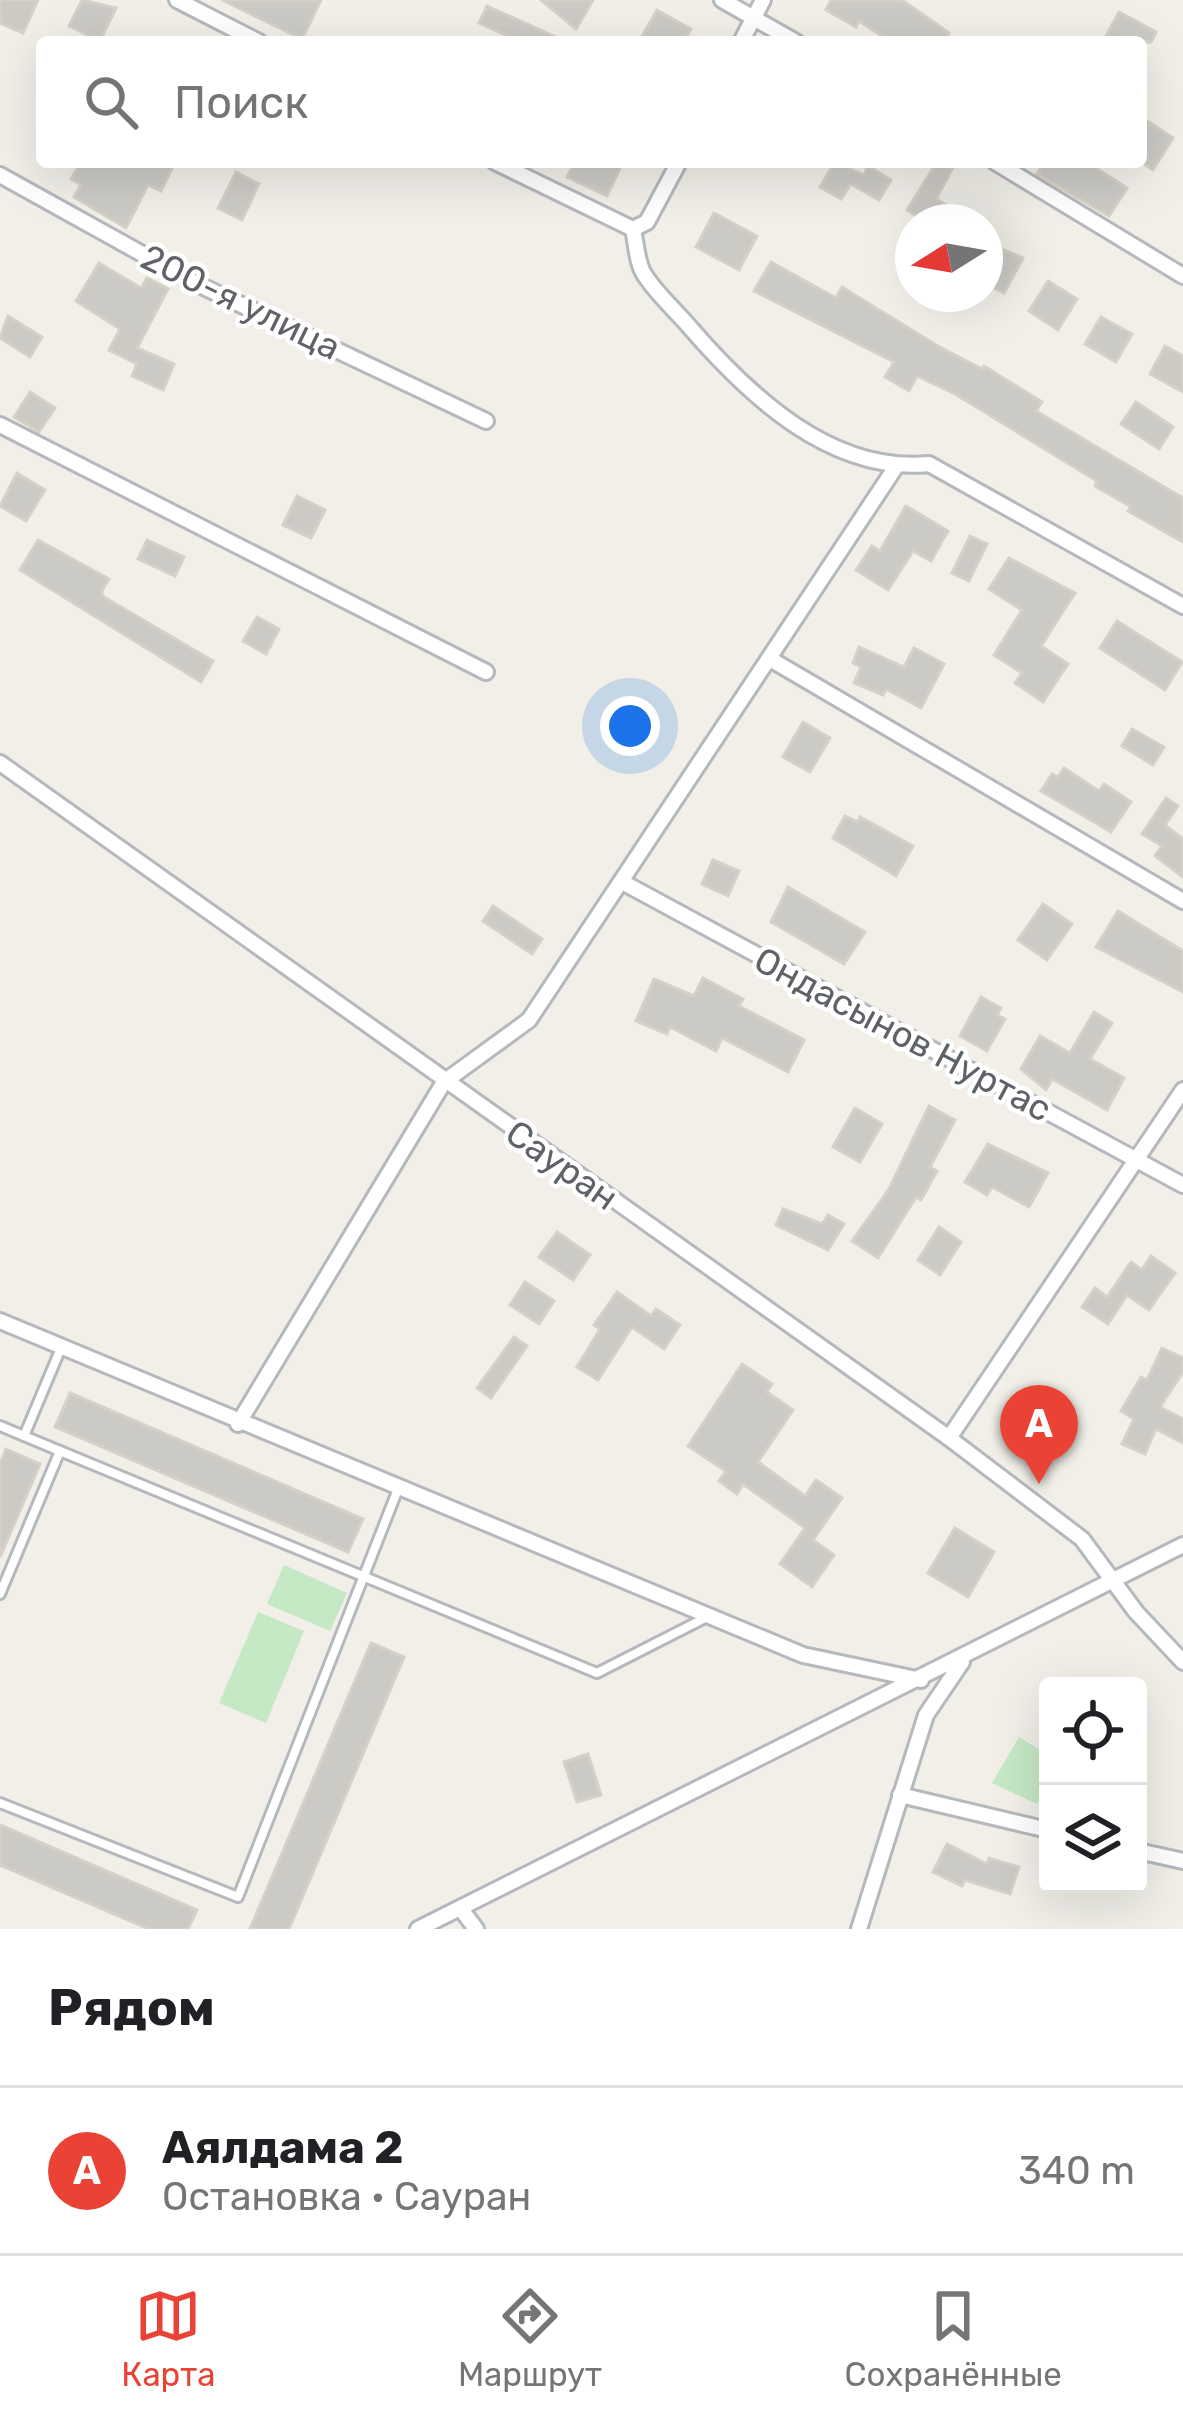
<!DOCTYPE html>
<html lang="ru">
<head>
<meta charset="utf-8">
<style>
  body { margin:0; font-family:Rubik,sans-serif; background:#f2f2f2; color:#202124 }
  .controls { position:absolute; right:36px; bottom:36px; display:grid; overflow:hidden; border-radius:12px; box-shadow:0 12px 48px #0002 }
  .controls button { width:108px; height:108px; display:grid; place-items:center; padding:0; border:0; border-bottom:3px solid #e0e0e0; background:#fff; color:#202124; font:60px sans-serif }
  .compass { position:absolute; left:895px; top:204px; width:108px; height:108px; border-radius:50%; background:#fff; box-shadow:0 12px 48px #0002; rotate:259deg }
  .you { position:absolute; left:630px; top:726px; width:42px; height:42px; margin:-30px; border:9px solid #fff; border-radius:50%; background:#1a73e8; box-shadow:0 0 0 18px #1a73e833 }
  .badge { display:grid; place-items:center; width:78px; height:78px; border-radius:50%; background:#ea4335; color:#fff; font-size:39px; font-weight:700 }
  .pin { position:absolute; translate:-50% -99px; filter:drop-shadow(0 3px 6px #0008) }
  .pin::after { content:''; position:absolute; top:63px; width:42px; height:36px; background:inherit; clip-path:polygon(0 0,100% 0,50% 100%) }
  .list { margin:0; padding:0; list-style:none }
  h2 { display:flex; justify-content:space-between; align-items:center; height:156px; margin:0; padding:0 48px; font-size:51px }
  h2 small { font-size:39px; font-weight:400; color:#757577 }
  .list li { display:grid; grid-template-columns:78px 1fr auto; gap:36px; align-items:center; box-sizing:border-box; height:168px; padding:0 48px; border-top:3px solid #e0e0e0 }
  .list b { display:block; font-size:45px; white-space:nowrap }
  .list p { margin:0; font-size:39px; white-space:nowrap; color:#757577 }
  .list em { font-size:39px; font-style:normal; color:#757577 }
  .icon { flex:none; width:66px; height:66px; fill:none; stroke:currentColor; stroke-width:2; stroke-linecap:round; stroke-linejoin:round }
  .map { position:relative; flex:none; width:1183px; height:1929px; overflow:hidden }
  .search { position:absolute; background:#fff; box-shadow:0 12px 48px #0002; left:36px; right:36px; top:36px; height:132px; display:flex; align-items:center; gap:30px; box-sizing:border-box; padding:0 42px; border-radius:12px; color:#757577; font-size:45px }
  .sheet { height:324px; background:#fff }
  nav { display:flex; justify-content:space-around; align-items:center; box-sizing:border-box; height:168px; border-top:3px solid #e0e0e0; background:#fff; font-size:33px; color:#757577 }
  nav a { display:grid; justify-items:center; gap:6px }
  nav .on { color:#ea4335 }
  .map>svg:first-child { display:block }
</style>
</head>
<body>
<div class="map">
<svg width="1183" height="1929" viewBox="0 0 1183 1929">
  <rect width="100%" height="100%" fill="#f1efe8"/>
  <g fill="#c5e8c5">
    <path d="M284,1565L347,1593L330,1631L267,1604Z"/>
    <path d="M258,1612L304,1631L266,1723L219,1703Z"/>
    <path d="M1019,1737L1048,1755V1787L1037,1804L992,1783Z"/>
  </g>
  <g fill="#cccac5" stroke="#d6d1c6" stroke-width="3">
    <path d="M0,0H38L23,33L0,23Z"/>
    <path d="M82,0L116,8L100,41L69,26Z"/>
    <path d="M222,0H321L302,39Z"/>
    <path d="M541,0H593L576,29Z"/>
    <path d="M831,0H902L949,33L944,42H891L859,21L856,27L826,10Z"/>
    <path d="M487,6L567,42H521L479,23Z"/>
    <path d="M657,10L691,29L684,42H639Z"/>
    <path d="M1119,12L1156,32L1151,42H1103Z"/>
    <path d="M1146,120L1173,138L1153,170L1141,162Z"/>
    <path d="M81,162H175L161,191L148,185L126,228L74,197L81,185L71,179Z"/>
    <path d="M575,162H623L607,196L567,177Z"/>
    <path d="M835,162L864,175L868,166L891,180L879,200L851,184L841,199L820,187Z"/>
    <path d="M937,162H956L936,199L948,206L938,222H926L907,210Z"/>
    <path d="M1044,162H1086L1127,188L1109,216L1037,174Z"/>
    <path d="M236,172L259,184L242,220L218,208Z"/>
    <path d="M714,213L757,236L739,270L696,247Z"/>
    <path d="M985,242L1023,258L1004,293L985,283Z"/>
    <path d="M771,262L836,298L842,287L938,346L982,369L984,366L1042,402L1036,411L1183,498V542L1128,511L1131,507L1095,486L1097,481L955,394L917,376L909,391L885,377L894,362L754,291Z"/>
    <path d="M99,263L141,288L147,278L168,289L137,348L174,364L163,390L132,376L137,364L109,350L120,329L76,301Z"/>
    <path d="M1048,281L1077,299L1058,330L1029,311Z"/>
    <path d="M8,316L42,337L30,357L0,338Z"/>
    <path d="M1101,317L1132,334L1116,362L1085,344Z"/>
    <path d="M1165,346L1183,356V392L1150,374Z"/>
    <path d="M30,392L55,408L39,432L14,417Z"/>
    <path d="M1136,402L1173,427L1159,449L1121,424Z"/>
    <path d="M17,473L45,490L26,521L0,506Z"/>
    <path d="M297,496L325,510L311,538L283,525Z"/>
    <path d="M906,506L948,531L931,561L913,551L888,590L856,570L872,546L880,551Z"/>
    <path d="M970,536L987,544L969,581L952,573Z"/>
    <path d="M38,540L109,579L101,592L104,597L213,661L201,682L20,570Z"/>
    <path d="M147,540L184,557L175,576L138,559Z"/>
    <path d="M1009,558L1075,593L1041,646L1068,664L1043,702L1015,683L1022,673L994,655L1022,610L989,589Z"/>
    <path d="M257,617L279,629L266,654L243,641Z"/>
    <path d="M1117,621L1182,662L1165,690L1100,648Z"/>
    <path d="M859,647L904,667L914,648L944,664L921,708L886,689L883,695L854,683L861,667L853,663Z"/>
    <path d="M803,722L830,738L810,772L783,757Z"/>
    <path d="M1132,729L1164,747L1153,765L1122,746Z"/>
    <path d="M1064,768L1099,791L1104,784L1131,802L1111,832L1041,791L1052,774L1058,777Z"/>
    <path d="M1166,798L1178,806L1165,825L1183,839V877L1155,856L1162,846L1142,834Z"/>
    <path d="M845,816L858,822L860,817L913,846L896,876L833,838Z"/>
    <path d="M713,860L739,871L728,896L702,884Z"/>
    <path d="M788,887L865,932L844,964L771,922Z"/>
    <path d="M1043,904L1072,924L1047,960L1018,940Z"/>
    <path d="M493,906L542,939L532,954L483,921Z"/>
    <path d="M1118,911L1183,951V992L1096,947Z"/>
    <path d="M703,978L743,999L739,1006L804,1040L788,1072L722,1038L716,1051L670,1027L667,1034L636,1021L654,979L694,996Z"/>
    <path d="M981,997L1001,1008L997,1015L1005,1019L987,1051L960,1036Z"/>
    <path d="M1094,1012L1112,1023L1090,1059L1124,1078L1107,1110L1052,1079L1046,1090L1021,1069L1040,1036L1070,1053Z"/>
    <path d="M929,1106L955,1120L930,1167L937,1171L921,1200L916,1197L878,1258L852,1241L889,1189Z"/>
    <path d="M855,1108L882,1124L860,1162L833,1147Z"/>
    <path d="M988,1144L1048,1173L1029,1207L992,1187L987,1195L965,1182Z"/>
    <path d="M783,1209L822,1224L828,1215L844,1224L828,1250L776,1225Z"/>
    <path d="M939,1227L961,1242L940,1275L918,1260Z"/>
    <path d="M557,1232L590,1255L573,1280L539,1257Z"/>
    <path d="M1151,1256L1175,1273L1149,1310L1127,1295L1108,1324L1082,1307L1095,1288L1107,1297L1131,1262L1142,1270Z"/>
    <path d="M525,1282L554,1301L539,1324L510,1305Z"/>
    <path d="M617,1292L651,1316L656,1309L680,1325L664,1349L632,1327L598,1380L577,1367L600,1329L594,1325Z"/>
    <path d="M514,1337L527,1346L491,1398L477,1388Z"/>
    <path d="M1162,1348L1183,1358V1372L1160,1407L1183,1419V1443L1156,1429L1145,1454L1122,1444L1134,1419L1121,1411L1141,1377L1147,1380Z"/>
    <path d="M742,1364L772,1384L767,1392L793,1410L758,1462L805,1496L816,1480L842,1498L813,1540L834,1555L812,1587L780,1564L805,1528L743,1484L737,1494L719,1481L726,1471L688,1446Z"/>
    <path d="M70,1393L363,1519L348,1552L55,1427Z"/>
    <path d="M6,1449L40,1464L0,1557V1464Z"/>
    <path d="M955,1528L994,1552L968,1597L928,1573Z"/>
    <path d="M371,1643L404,1657L289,1929H250Z"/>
    <path d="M588,1754L601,1795L577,1802L564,1762Z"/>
    <path d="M0,1825L197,1910L188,1929H149L0,1865Z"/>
    <path d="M947,1844L987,1864L989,1858L1019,1867L1010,1894L965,1880L962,1886L933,1872Z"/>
  </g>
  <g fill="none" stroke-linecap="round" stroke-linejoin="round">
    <g stroke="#b5b8bc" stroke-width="14">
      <g id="lane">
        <path d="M0,1426L60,1451"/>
        <path d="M24,1436L61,1348"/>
        <path d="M0,1594L60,1451L597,1673L707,1617"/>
        <path d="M0,1803L238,1897L398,1489"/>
      </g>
    </g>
    <g stroke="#b5b8bc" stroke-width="20">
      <g id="street">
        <path d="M177,0L259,42"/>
        <path d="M722,0L796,42"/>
        <path d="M741,42L763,0"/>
        <path d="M495,162L633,229C636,243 637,263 644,274C655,292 673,308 687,324C747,394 830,474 929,464L1183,606"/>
        <path d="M995,162L1183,276"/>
        <path d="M0,175L191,281L486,421"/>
        <path d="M633,229L647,222L679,162"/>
        <path d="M0,425L486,672"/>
        <path d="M770,659L1183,901"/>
        <path d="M0,763L949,1438L1082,1539L1136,1612L1183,1662"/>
        <path d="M624,883L1183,1185"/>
        <path d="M0,1321L803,1655L921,1680"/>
        <path d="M238,1424L444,1082L529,1020L895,468"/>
        <path d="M949,1438L1183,1090"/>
        <path d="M900,1795L1048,1830"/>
        <path d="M1138,1851L1183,1861"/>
        <path d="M461,1909L476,1929"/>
        <path d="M418,1929L1183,1545"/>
        <path d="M859,1929L926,1715L962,1662"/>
      </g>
    </g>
    <use href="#lane" stroke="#fff" stroke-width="8"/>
    <use href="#street" stroke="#fff" stroke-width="14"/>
  </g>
  <g text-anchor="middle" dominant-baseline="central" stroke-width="9" stroke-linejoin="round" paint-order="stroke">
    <g font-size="36" fill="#5f6368" stroke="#fff">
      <text transform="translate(241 302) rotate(26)">200-я улица</text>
      <text transform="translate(903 1034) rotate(28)">Ондасынов Нуртас</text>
      <text transform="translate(562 1165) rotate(35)">Сауран</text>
    </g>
  </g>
</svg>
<div class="controls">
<button><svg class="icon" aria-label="locate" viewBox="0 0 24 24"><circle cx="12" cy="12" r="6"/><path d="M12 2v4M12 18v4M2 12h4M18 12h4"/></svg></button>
<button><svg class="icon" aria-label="layers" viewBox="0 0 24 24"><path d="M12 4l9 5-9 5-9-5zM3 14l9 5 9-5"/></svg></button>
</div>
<svg class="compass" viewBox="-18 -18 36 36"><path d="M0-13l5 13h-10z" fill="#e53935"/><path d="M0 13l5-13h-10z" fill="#757577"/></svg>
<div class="you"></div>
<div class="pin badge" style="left:1039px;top:1484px">A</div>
<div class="search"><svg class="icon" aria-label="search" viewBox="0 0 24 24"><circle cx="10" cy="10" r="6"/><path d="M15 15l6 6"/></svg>Поиск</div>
</div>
<section class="sheet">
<h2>Рядом<small></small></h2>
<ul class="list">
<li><span class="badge">A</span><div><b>Аялдама 2</b><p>Остановка · Сауран</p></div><em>340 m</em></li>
</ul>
</section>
<nav>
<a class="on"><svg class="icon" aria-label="map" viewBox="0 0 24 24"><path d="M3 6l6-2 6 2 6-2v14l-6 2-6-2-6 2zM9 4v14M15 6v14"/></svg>Карта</a>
<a><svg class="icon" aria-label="directions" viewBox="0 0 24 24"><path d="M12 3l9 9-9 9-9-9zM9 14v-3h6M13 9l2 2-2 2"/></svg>Маршрут</a>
<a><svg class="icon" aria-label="saved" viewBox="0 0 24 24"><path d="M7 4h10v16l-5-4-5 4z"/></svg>Сохранённые</a>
</nav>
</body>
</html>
